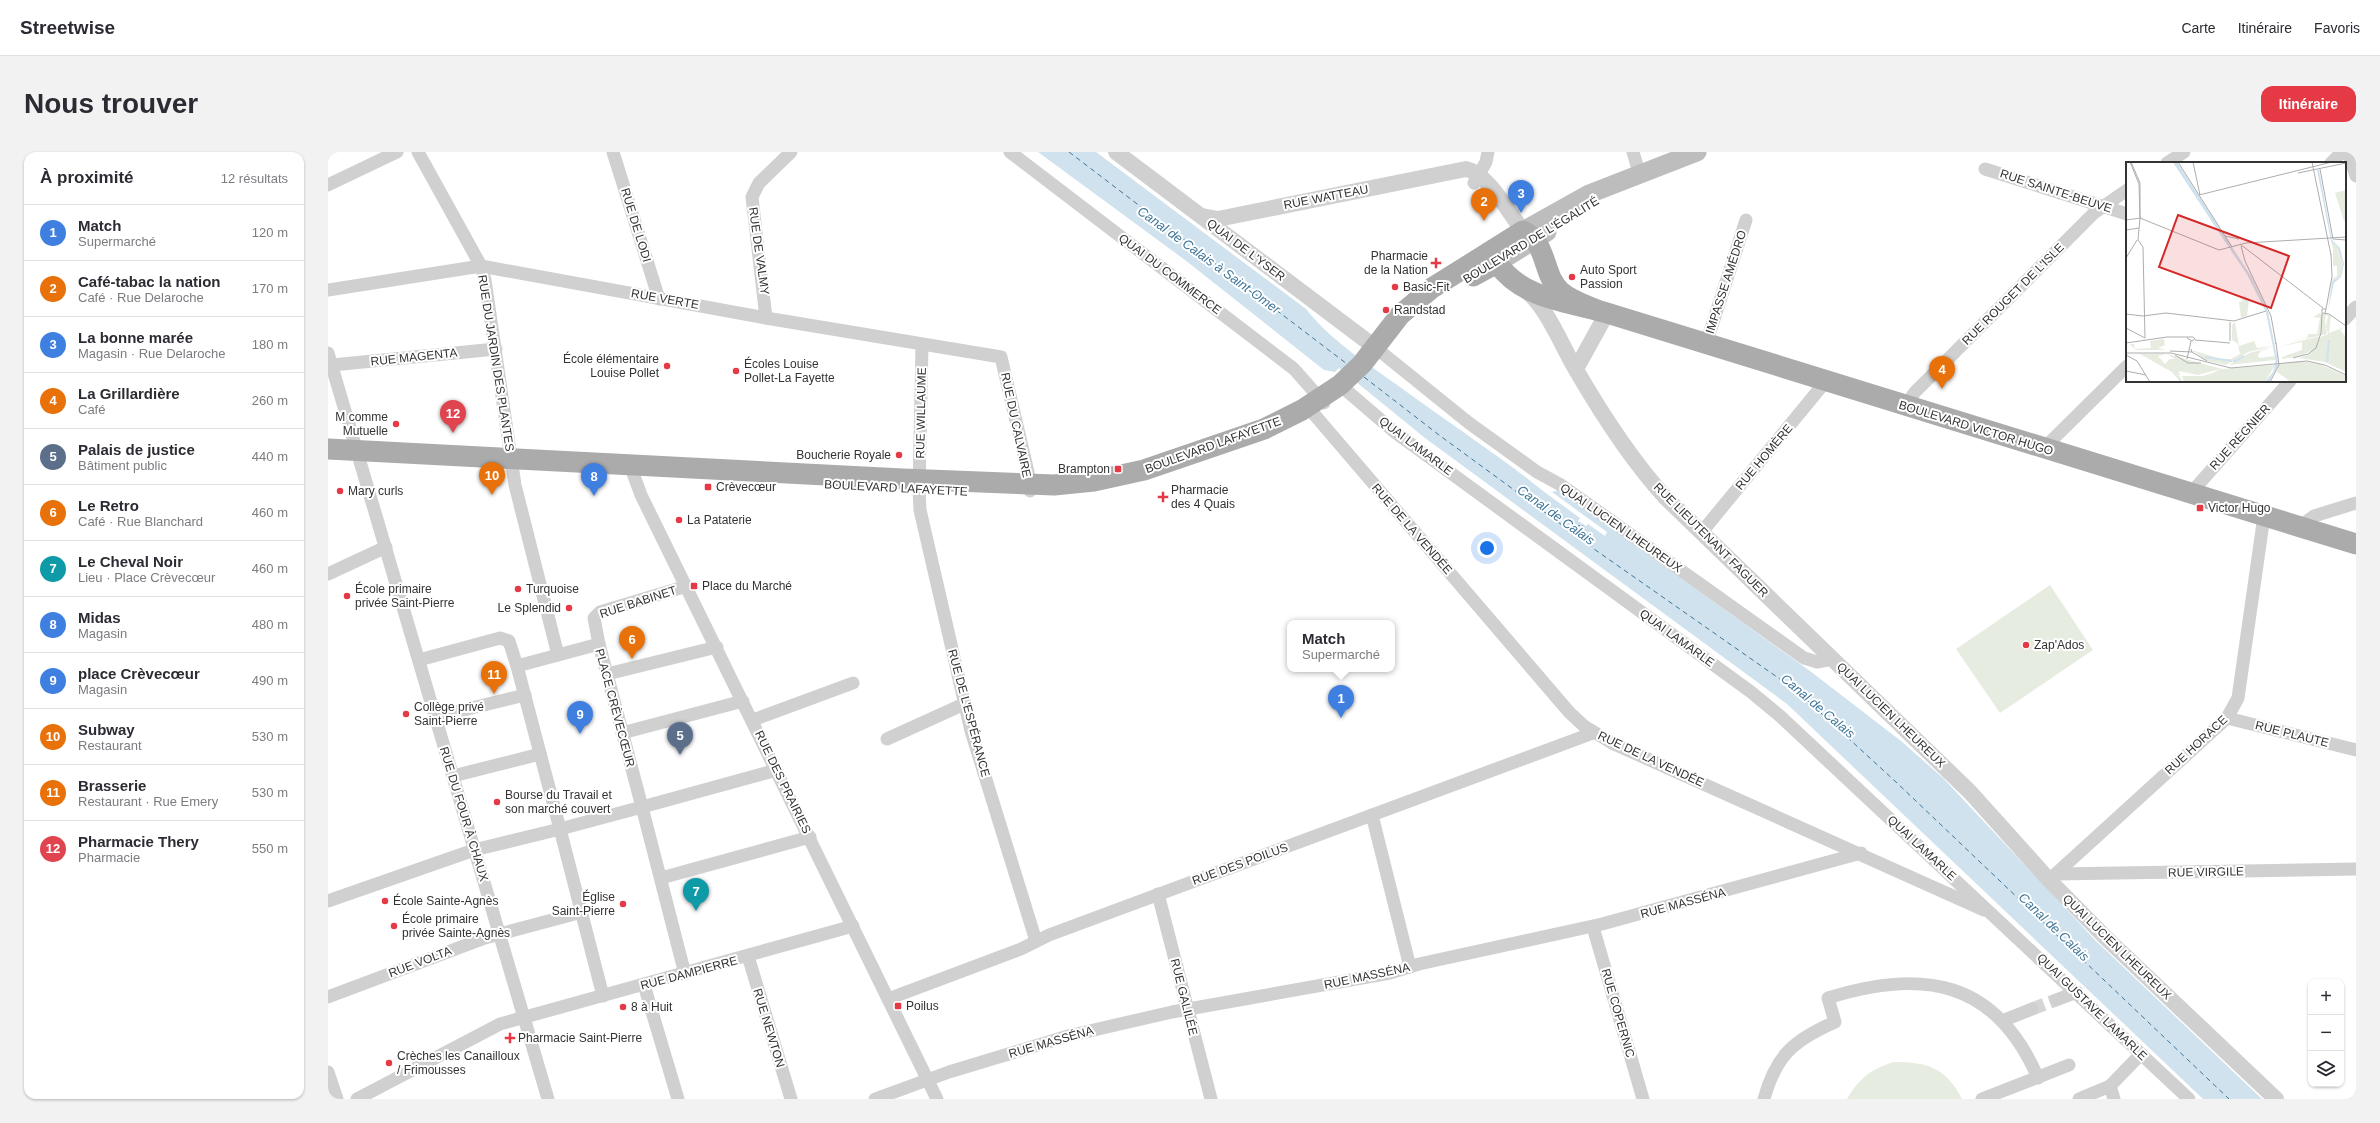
<!DOCTYPE html>
<html lang="fr">
<head>
<meta charset="utf-8">
<style>
  body { margin:0; font-family:Arial,sans-serif; background:#f2f2f3; color:#2b2b33 }
  .controls { position:absolute; right:12px; bottom:12px; display:grid; overflow:hidden; border-radius:8px; box-shadow:0 1px 3px #0004 }
  .controls button { width:36px; height:36px; display:grid; place-items:center; padding:0; border:0; border-bottom:1px solid #e1e1e2; background:#fff; color:#2b2b33; font:20px sans-serif }
  .you { position:absolute; left:1159px; top:396px; width:14px; height:14px; margin:-10px; border:3px solid #fff; border-radius:50%; background:#1a73e8; box-shadow:0 0 0 6px #1a73e833 }
  .badge { display:grid; place-items:center; width:26px; height:26px; border-radius:50%; background:#e63946; color:#fff; font-size:13px; font-weight:700 }
  .pin { position:absolute; translate:-50% -33px; filter:drop-shadow(0 1px 2px #0008) }
  .pin::after { content:''; position:absolute; top:21px; width:14px; height:12px; background:inherit; clip-path:polygon(0 0,100% 0,50% 100%) }
  .popup { position:absolute; left:959px; top:468px; width:108px; height:52px; box-sizing:border-box; display:grid; place-content:center; border-radius:8px; background:#fff; filter:drop-shadow(0 1px 3px #0005); font-size:13px; white-space:nowrap; color:#7c7c81 }
  .popup b { font-size:15px; color:#2b2b33 }
  .popup::after { content:''; position:absolute; left:50%; top:100%; margin-left:-8px; border:8px solid transparent; border-top-color:#fff }
  .list { margin:0; padding:0; list-style:none }
  h2 { display:flex; justify-content:space-between; align-items:center; height:52px; margin:0; padding:0 16px; font-size:17px }
  h2 small { font-size:13px; font-weight:400; color:#7c7c81 }
  .list li { display:grid; grid-template-columns:26px 1fr auto; gap:12px; align-items:center; box-sizing:border-box; height:56px; padding:0 16px; border-top:1px solid #e1e1e2 }
  .list b { display:block; font-size:15px; white-space:nowrap }
  .list p { margin:0; font-size:13px; white-space:nowrap; color:#7c7c81 }
  .list em { font-size:13px; font-style:normal; color:#7c7c81 }
  .icon { flex:none; width:22px; height:22px; fill:none; stroke:currentColor; stroke-width:2; stroke-linecap:round; stroke-linejoin:round }
  .map { position:relative; flex:none; width:2028px; height:947px; overflow:hidden; border-radius:12px }
  header { display:flex; align-items:center; gap:24px; box-sizing:border-box; height:56px; padding:0 20px; background:#fff; border-bottom:1px solid #e1e1e2 }
  header strong { font-size:19px }
  nav { display:flex; gap:22px; margin-inline-start:auto; font-size:14px }
  .intro { display:flex; align-items:center; justify-content:space-between; box-sizing:border-box; height:96px; padding:0 24px }
  h1 { margin:0; font-size:28px }
  .button { padding:10px 18px; border-radius:12px; background:#e63946; color:#fff; font-size:14px; font-weight:700 }
  main { display:flex; gap:24px; padding:0 24px }
  aside { flex:1; background:#fff; border-radius:12px; box-shadow:0 1px 3px #0004 }
  .map>svg:first-child { display:block }
</style>
</head>
<body>
<header>
<strong>Streetwise</strong>
<nav><a>Carte</a><a>Itinéraire</a><a>Favoris</a></nav>
</header>
<div class="intro"><h1>Nous trouver</h1><a class="button">Itinéraire</a></div>
<main>
<aside>
<h2>À proximité<small>12 résultats</small></h2>
<ul class="list">
<li><span class="badge" style="background:#3f7fe0">1</span><div><b>Match</b><p>Supermarché</p></div><em>120 m</em></li>
<li><span class="badge" style="background:#e8710a">2</span><div><b>Café-tabac la nation</b><p>Café · Rue Delaroche</p></div><em>170 m</em></li>
<li><span class="badge" style="background:#3f7fe0">3</span><div><b>La bonne marée</b><p>Magasin · Rue Delaroche</p></div><em>180 m</em></li>
<li><span class="badge" style="background:#e8710a">4</span><div><b>La Grillardière</b><p>Café</p></div><em>260 m</em></li>
<li><span class="badge" style="background:#5c6f8a">5</span><div><b>Palais de justice</b><p>Bâtiment public</p></div><em>440 m</em></li>
<li><span class="badge" style="background:#e8710a">6</span><div><b>Le Retro</b><p>Café · Rue Blanchard</p></div><em>460 m</em></li>
<li><span class="badge" style="background:#0f9aa8">7</span><div><b>Le Cheval Noir</b><p>Lieu · Place Crèvecœur</p></div><em>460 m</em></li>
<li><span class="badge" style="background:#3f7fe0">8</span><div><b>Midas</b><p>Magasin</p></div><em>480 m</em></li>
<li><span class="badge" style="background:#3f7fe0">9</span><div><b>place Crèvecœur</b><p>Magasin</p></div><em>490 m</em></li>
<li><span class="badge" style="background:#e8710a">10</span><div><b>Subway</b><p>Restaurant</p></div><em>530 m</em></li>
<li><span class="badge" style="background:#e8710a">11</span><div><b>Brasserie</b><p>Restaurant · Rue Emery</p></div><em>530 m</em></li>
<li><span class="badge" style="background:#e0444e">12</span><div><b>Pharmacie Thery</b><p>Pharmacie</p></div><em>550 m</em></li>
</ul>
</aside>
<div class="map">
<svg width="2028" height="947" viewBox="0 0 2028 947">
  <rect width="100%" height="100%" fill="#fff"/>
  <g fill="#e6ecdf">
    <path d="M1722,433L1765,498L1672,561L1628,497Z"/>
    <path d="M1566,910C1600,910 1618,916 1634,947H1519C1531,926 1543,917 1566,910Z"/>
  </g>
  <path fill="#cfe2ee" d="M710,0H768L978,157C1005,191 1042,213 1076,238C1124,273 1173,305 1219,342L1230,338L1482,519L1573,589L1615,626L1768,789L1934,947H1875L1459,552L1097,286L1011,216L1007,220L996,218L857,108Z"/>
  <path fill="#fff" d="M1224,340L1279,380L1277,384L1260,372L1258,374L1250,369L1252,366L1219,342Z"/>
  <g fill="none" stroke-linecap="round" stroke-linejoin="round">
    <g stroke="#3f7597" stroke-width="1" stroke-dasharray="5 4" stroke-linecap="butt">
      <path d="M741,0L1019,212"/>
      <path d="M1036,225L1111,283L1234,373C1242,376 1247,377 1254,372L1260,389L1266,397L1469,539L1568,630L1901,947"/>
    </g>
    <path stroke="#d6d6d6" stroke-width="13" stroke-dasharray="13 6" stroke-linecap="butt" d="M1704,857L1728,848"/>
    <g stroke="#d0d0d0" stroke-width="13">
      <path d="M90,0L153,114L157,128L187,333L230,503"/>
      <path d="M285,0L331,147"/>
      <path d="M682,0L966,217L996,251"/>
      <path d="M1305,0L1312,24"/>
      <path d="M2020,0L2028,24"/>
      <path d="M1839,11L1856,0"/>
      <path d="M2003,11L2014,0"/>
      <path d="M1657,17L1799,62"/>
      <path d="M1146,31L1158,10L1160,0"/>
      <path d="M0,33L69,0"/>
      <path d="M0,138L153,114L438,166L673,205L700,320L702,339"/>
      <path d="M438,166L424,45L431,31L463,0"/>
      <path d="M2017,167L2028,155"/>
      <path d="M1378,192L1418,68"/>
      <path d="M594,193L591,337L592,358L643,579L708,789"/>
      <path d="M1048,196L1141,271L1209,320L1233,333L1476,506L1489,510L1505,507"/>
      <path d="M0,201L220,947"/>
      <path d="M4,213L168,197"/>
      <path d="M1012,233L1068,281L1423,540L1452,564L1861,947"/>
      <path d="M979,254L1241,560L1256,574L1284,591L1656,758"/>
      <path d="M1577,254L1587,240L1766,61L1799,38"/>
      <path d="M1716,296L1799,214"/>
      <path d="M302,313L313,343L609,947"/>
      <path d="M1862,342L1962,229"/>
      <path d="M1971,375L1986,364L2028,351"/>
      <path d="M1373,381L1498,229"/>
      <path d="M0,422L58,395"/>
      <path d="M271,492L314,655L232,677L189,514Z"/>
      <path d="M271,492L266,466L272,460L359,434"/>
      <path d="M91,508L172,486L181,489L189,514"/>
      <path d="M279,522L389,495"/>
      <path d="M107,565L197,543"/>
      <path d="M1899,566L2028,598"/>
      <path d="M425,568L525,531"/>
      <path d="M294,581L415,549"/>
      <path d="M559,587L636,552"/>
      <path d="M125,624L212,602"/>
      <path d="M1044,663L1082,815"/>
      <path d="M1728,722L2028,717"/>
      <path d="M333,726L482,685"/>
      <path d="M1721,728L1899,566L1910,546L1936,364"/>
      <path d="M830,742L883,947"/>
      <path d="M0,749L146,698L232,677L275,844"/>
      <path d="M1265,775L1315,947"/>
      <path d="M420,804L463,947"/>
      <path d="M357,822L314,655L449,618"/>
      <path d="M316,833L350,947"/>
      <path d="M0,845L157,786L254,760"/>
      <path d="M560,847L693,797L721,783L1265,581"/>
      <path d="M1728,848L1749,840"/>
      <path d="M1674,869L1704,857"/>
      <path d="M0,920L9,947"/>
      <path d="M29,947L172,872L525,774"/>
      <path d="M547,947L621,920L740,884L844,860L1062,821L1091,812L1274,772L1533,701"/>
      <path d="M1436,947C1448,903 1466,888 1507,870L1500,846C1595,816 1668,828 1710,926"/>
      <path d="M1654,947L1741,913"/>
      <path d="M1751,947L1782,934"/>
      <path d="M1786,947L1782,934L1813,902"/>
    </g>
    <g stroke="#d0d0d0" stroke-width="16">
      <path d="M788,0L1048,196"/>
      <path d="M874,64L890,67L1138,17C1159,21 1182,62 1195,79"/>
      <path d="M1196,137C1219,155 1232,190 1247,216C1273,261 1302,307 1338,346L1642,640L1721,728L1778,786L1948,947"/>
      <path d="M1248,217L1279,161"/>
    </g>
    <g stroke="#bdbdbd" stroke-width="19">
      <path d="M1195,79L1261,42L1369,0"/>
      <path d="M1169,111L1219,80"/>
    </g>
    <g stroke="#ababab" stroke-width="21">
      <path d="M1145,124L1169,111C1194,147 1239,149 1279,161L2028,392"/>
      <path d="M0,297L575,327L726,333L766,329L816,318L936,277L974,258L1012,233L1034,212L1072,163L1104,136L1195,79C1220,91 1214,122 1232,139C1242,148 1257,153 1269,158"/>
    </g>
  </g>
  <g fill="#e63946" stroke="#fff" stroke-width="1.5">
    <path d="M1106 105h4v4h4v4h-4v4h-4v-4h-4v-4h4z"/>
    <circle cx="1244" cy="125" r="4"/>
    <circle cx="1067" cy="135" r="4"/>
    <circle cx="1058" cy="158" r="4"/>
    <circle cx="339" cy="214" r="4"/>
    <circle cx="408" cy="219" r="4"/>
    <circle cx="68" cy="272" r="4"/>
    <circle cx="571" cy="303" r="4"/>
    <rect x="786" y="313" width="8" height="8" rx="2"/>
    <rect x="376" y="331" width="8" height="8" rx="2"/>
    <circle cx="12" cy="339" r="4"/>
    <path d="M833 339h4v4h4v4h-4v4h-4v-4h-4v-4h4z"/>
    <rect x="1868" y="352" width="8" height="8" rx="2"/>
    <circle cx="351" cy="368" r="4"/>
    <rect x="362" y="430" width="8" height="8" rx="2"/>
    <circle cx="190" cy="437" r="4"/>
    <circle cx="19" cy="444" r="4"/>
    <circle cx="241" cy="456" r="4"/>
    <circle cx="1698" cy="493" r="4"/>
    <circle cx="78" cy="562" r="4"/>
    <circle cx="169" cy="650" r="4"/>
    <circle cx="57" cy="749" r="4"/>
    <circle cx="295" cy="752" r="4"/>
    <circle cx="66" cy="774" r="4"/>
    <rect x="566" y="850" width="8" height="8" rx="2"/>
    <circle cx="295" cy="855" r="4"/>
    <path d="M180 880h4v4h4v4h-4v4h-4v-4h-4v-4h4z"/>
    <circle cx="61" cy="911" r="4"/>
  </g>
  <g text-anchor="middle" dominant-baseline="central" stroke-width="4" stroke-linejoin="round" paint-order="stroke">
    <g font-size="12" fill="#333" stroke="#fff">
      <text transform="translate(1728 39) rotate(18)">RUE SAINTE-BEUVE</text>
      <text transform="translate(998 45) rotate(-11)">RUE WATTEAU</text>
      <text transform="translate(308 73) rotate(73)">RUE DE LODI</text>
      <text transform="translate(1203 88) rotate(-31)">BOULEVARD DE L'ÉGALITÉ</text>
      <text transform="translate(918 98) rotate(37)">QUAI DE L'YSER</text>
      <text transform="translate(431 99) rotate(82)">RUE DE VALMY</text>
      <text transform="translate(842 122) rotate(37)">QUAI DU COMMERCE</text>
      <text transform="translate(1398 130) rotate(-72)">IMPASSE AMÉDRO</text>
      <text transform="translate(1685 142) rotate(-45)">RUE ROUGET DE L'ISLE</text>
      <text transform="translate(337 147) rotate(10)">RUE VERTE</text>
      <text transform="translate(86 205) rotate(-6)">RUE MAGENTA</text>
      <text transform="translate(168 211) rotate(81)">RUE DU JARDIN DES PLANTES</text>
      <text transform="translate(593 261) rotate(-89)">RUE WILLAUME</text>
      <text transform="translate(688 273) rotate(78)">RUE DU CALVAIRE</text>
      <text transform="translate(1648 276) rotate(17)">BOULEVARD VICTOR HUGO</text>
      <text transform="translate(1912 285) rotate(-48)">RUE RÉGNIER</text>
      <text transform="translate(885 293) rotate(-20)">BOULEVARD LAFAYETTE</text>
      <text transform="translate(1088 294) rotate(37)">QUAI LAMARLE</text>
      <text transform="translate(1436 305) rotate(-50)">RUE HOMÈRE</text>
      <text transform="translate(568 336) rotate(3)">BOULEVARD LAFAYETTE</text>
      <text transform="translate(1293 376) rotate(35)">QUAI LUCIEN LHEUREUX</text>
      <text transform="translate(1084 377) rotate(49)">RUE DE LA VENDÉE</text>
      <text transform="translate(1383 388) rotate(45)">RUE LIEUTENANT FAGUER</text>
      <text transform="translate(310 450) rotate(-18)">RUE BABINET</text>
      <text transform="translate(1349 486) rotate(36)">QUAI LAMARLE</text>
      <text transform="translate(287 556) rotate(75)">PLACE CRÈVECŒUR</text>
      <text transform="translate(641 561) rotate(75)">RUE DE L'ESPÉRANCE</text>
      <text transform="translate(1563 563) rotate(44)">QUAI LUCIEN LHEUREUX</text>
      <text transform="translate(1964 582) rotate(14)">RUE PLAUTE</text>
      <text transform="translate(1868 593) rotate(-43)">RUE HORACE</text>
      <text transform="translate(1323 607) rotate(25)">RUE DE LA VENDÉE</text>
      <text transform="translate(455 630) rotate(64)">RUE DES PRAIRIES</text>
      <text transform="translate(136 662) rotate(73)">RUE DU FOUR À CHAUX</text>
      <text transform="translate(1594 696) rotate(43)">QUAI LAMARLE</text>
      <text transform="translate(912 712) rotate(-20)">RUE DES POILUS</text>
      <text transform="translate(1878 720) rotate(-1)">RUE VIRGILE</text>
      <text transform="translate(1355 751) rotate(-15)">RUE MASSÉNA</text>
      <text transform="translate(1789 795) rotate(44)">QUAI LUCIEN LHEUREUX</text>
      <text transform="translate(92 810) rotate(-21)">RUE VOLTA</text>
      <text transform="translate(361 821) rotate(-15)">RUE DAMPIERRE</text>
      <text transform="translate(1039 824) rotate(-12)">RUE MASSÉNA</text>
      <text transform="translate(856 845) rotate(76)">RUE GALILÉE</text>
      <text transform="translate(1764 855) rotate(44)">QUAI GUSTAVE LAMARLE</text>
      <text transform="translate(1290 861) rotate(74)">RUE COPERNIC</text>
      <text transform="translate(441 876) rotate(73)">RUE NEWTON</text>
      <text transform="translate(723 890) rotate(-16)">RUE MASSÉNA</text>
    </g>
    <g font-size="12" fill="#333" stroke="#fff" text-anchor="start">
      <text x="1100" y="104" text-anchor="end">Pharmacie<tspan x="1100" dy="14">de la Nation</tspan></text>
      <text x="1252" y="118">Auto Sport<tspan x="1252" dy="14">Passion</tspan></text>
      <text x="1075" y="135">Basic-Fit</text>
      <text x="1066" y="158">Randstad</text>
      <text x="331" y="207" text-anchor="end">École élémentaire<tspan x="331" dy="14">Louise Pollet</tspan></text>
      <text x="416" y="212">Écoles Louise<tspan x="416" dy="14">Pollet-La Fayette</tspan></text>
      <text x="60" y="265" text-anchor="end">M comme<tspan x="60" dy="14">Mutuelle</tspan></text>
      <text x="563" y="303" text-anchor="end">Boucherie Royale</text>
      <text x="782" y="317" text-anchor="end">Brampton</text>
      <text x="388" y="335">Crèvecœur</text>
      <text x="843" y="338">Pharmacie<tspan x="843" dy="14">des 4 Quais</tspan></text>
      <text x="20" y="339">Mary curls</text>
      <text x="1880" y="356">Victor Hugo</text>
      <text x="359" y="368">La Pataterie</text>
      <text x="374" y="434">Place du Marché</text>
      <text x="27" y="437">École primaire<tspan x="27" dy="14">privée Saint-Pierre</tspan></text>
      <text x="198" y="437">Turquoise</text>
      <text x="233" y="456" text-anchor="end">Le Splendid</text>
      <text x="1706" y="493">Zap'Ados</text>
      <text x="86" y="555">Collège privé<tspan x="86" dy="14">Saint-Pierre</tspan></text>
      <text x="177" y="643">Bourse du Travail et<tspan x="177" dy="14">son marché couvert</tspan></text>
      <text x="287" y="745" text-anchor="end">Église<tspan x="287" dy="14">Saint-Pierre</tspan></text>
      <text x="65" y="749">École Sainte-Agnès</text>
      <text x="74" y="767">École primaire<tspan x="74" dy="14">privée Sainte-Agnès</tspan></text>
      <text x="578" y="854">Poilus</text>
      <text x="303" y="855">8 à Huit</text>
      <text x="190" y="886">Pharmacie Saint-Pierre</text>
      <text x="69" y="904">Crèches les Canailloux<tspan x="69" dy="14">/ Frimousses</tspan></text>
    </g>
    <g font-size="13" font-style="italic" fill="#3f7597" stroke="#fff">
      <text transform="translate(881 108) rotate(36)">Canal de Calais à Saint-Omer</text>
      <text transform="translate(1228 363) rotate(36)">Canal de Calais</text>
      <text transform="translate(1490 554) rotate(40)">Canal de Calais</text>
      <text transform="translate(1726 775) rotate(44)">Canal de Calais</text>
    </g>
  </g>
  <g transform="translate(1798 10)">
    <rect width="220" height="220" fill="#fff"/>
    <path d="M220,28V58L218,59L209,31ZM205,78L212,86L217,102L214,114L206,120L201,145L206,117L211,114V104H207V115V87ZM119,134L123,138L121,154L115,156L113,140L117,139L115,137ZM194,151L205,153L203,171L219,165L214,168L220,175V210L199,200L173,196L182,193L195,175L202,172L200,164L202,154L200,153L199,159L201,172L151,183L181,176L182,172H191L194,156L187,155ZM109,160L113,184L128,179L131,186L147,184L122,190L100,203L81,199L66,188L95,197H105L114,192L112,182L106,178V163ZM194,174L189,186L175,194L156,197V195L176,188V180L151,185ZM38,177L39,183L32,186L39,188H10L4,182H8L9,187L25,186L24,179ZM147,185L135,189L132,193L133,196L149,194V198L103,203L123,191ZM14,192H40L32,194L39,202L44,197H49L41,192L96,207L149,203L139,220H58L56,214H76L87,211L94,207L72,213L53,209L54,213H51L54,214L56,220H54L46,210ZM173,199L194,202L220,214V220H165L151,210L153,202Z" fill="#e6ecdf"/>
    <path d="M47,0H51L125,114L142,150L152,204L143,220H139L147,210L150,197L140,150L121,112ZM191,8H193L206,78L214,86L218,102L215,115L208,121L202,148L206,120L214,114L217,102L212,86L205,79Z" fill="#cfe2ee"/>
    <path fill="none" stroke="#cfe2ee" stroke-width="2" d="M48,0L103,84M105,87L122,112L140,147M141,150L151,200M79,195L106,199M107,200L118,194M201,200L203,178"/>
    <path fill="none" stroke="#adadad" stroke-width="1" d="M4,0L13,22L14,56V21L5,0M52,0L73,33M67,0L74,33M186,0L205,93M194,7L207,77M172,11L220,1M0,58L15,56M0,68L13,66M99,74L113,77M207,77L220,78M114,82L197,146M115,84L119,99L145,154L150,182M106,85L73,33L206,0M0,96L11,78M200,147L206,114L205,92M199,151L200,147H196V151L203,152L220,164M0,152L17,154L40,151L108,159L140,149M104,160V179M0,166L19,176M19,176L17,85L12,78L14,56L93,88L120,81L220,75M69,178L104,181M0,181L41,175H67L69,177L66,179L61,176M65,187L66,190L81,199M44,189L66,190M0,191H45L105,206L181,199L199,203L220,213M0,193L11,199L24,220M49,193L62,201H75M167,196L182,192L190,186L195,171L196,152M61,197L65,179M0,209L20,213M144,220L153,203L150,181"/>
    <path fill="#d62828" fill-opacity="0.15" stroke="#d62828" stroke-width="2" d="M52,53L163,94L145,146L33,105Z"/>
    <rect width="220" height="220" fill="none" stroke="#333" stroke-width="2"/>
  </g>
</svg>
<div class="controls">
<button>+</button>
<button>−</button>
<button><svg class="icon" aria-label="layers" viewBox="0 0 24 24"><path d="M12 4l9 5-9 5-9-5zM3 14l9 5 9-5"/></svg></button>
</div>
<div class="you"></div>
<div class="pin badge" style="left:1013px;top:566px;background:#3f7fe0">1</div>
<div class="popup"><b>Match</b>Supermarché</div>
<div class="pin badge" style="left:1156px;top:69px;background:#e8710a">2</div>
<div class="pin badge" style="left:1193px;top:61px;background:#3f7fe0">3</div>
<div class="pin badge" style="left:1614px;top:237px;background:#e8710a">4</div>
<div class="pin badge" style="left:352px;top:603px;background:#5c6f8a">5</div>
<div class="pin badge" style="left:304px;top:507px;background:#e8710a">6</div>
<div class="pin badge" style="left:368px;top:759px;background:#0f9aa8">7</div>
<div class="pin badge" style="left:266px;top:344px;background:#3f7fe0">8</div>
<div class="pin badge" style="left:252px;top:582px;background:#3f7fe0">9</div>
<div class="pin badge" style="left:164px;top:343px;background:#e8710a">10</div>
<div class="pin badge" style="left:166px;top:542px;background:#e8710a">11</div>
<div class="pin badge" style="left:125px;top:281px;background:#e0444e">12</div>
</div>
</main>
</body>
</html>
